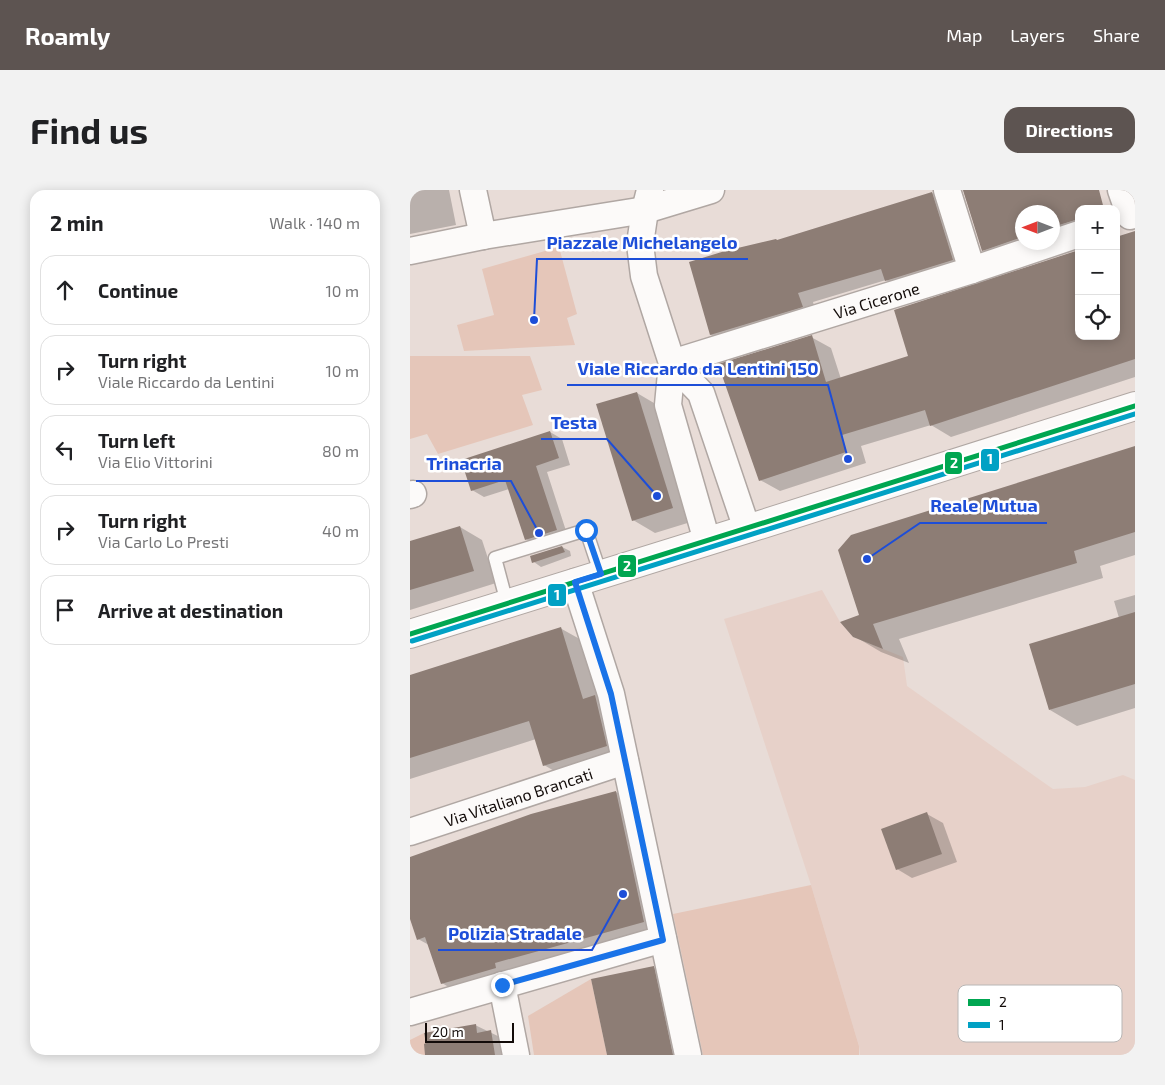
<!DOCTYPE html>
<html lang="en">
<head>
<meta charset="utf-8">
<style>
  body { margin:0; font-family:"Exo 2",sans-serif; background:#f2f2f2; color:#202124 }
  .controls { position:absolute; right:15px; top:15px; display:grid; overflow:hidden; border-radius:10px; box-shadow:0 2px 12px #0003 }
  .controls button { width:45px; height:45px; display:grid; place-items:center; padding:0; border:0; border-bottom:1px solid #e0e0e0; background:#fff; color:#202124; font:25px sans-serif }
  .compass { position:absolute; left:605px; top:15px; width:45px; height:45px; border-radius:50%; background:#fff; box-shadow:0 2px 12px #0003; rotate:270deg }
  .scale { position:absolute; left:15px; bottom:12px; width:89px; box-sizing:border-box; padding-left:5px; border:2px solid #120b09; border-top:0; font-size:14px; line-height:18px; white-space:nowrap; color:#120b09; -webkit-text-stroke:4px #fff; paint-order:stroke }
  .stop { position:absolute; width:15px; height:15px; margin:-11px; border:4px solid #1a73e8; border-radius:50%; background:#fff }
  .stop.end { background:#1a73e8; border-color:#fff; box-shadow:0 1px 5px #0008 }
  .list { margin:0; padding:0; list-style:none }
  h2 { display:flex; justify-content:space-between; align-items:center; height:65px; margin:0; padding:0 20px; font-size:21px }
  h2 small { font-size:16px; font-weight:400; color:#757577 }
  .list li { display:grid; grid-template-columns:32px 1fr auto; gap:15px; align-items:center; box-sizing:border-box; height:70px; margin:0 10px 10px; padding:0 10px; border:1px solid #e0e0e0; border-radius:15px }
  .list b { display:block; font-size:19px; white-space:nowrap }
  .list p { margin:0; font-size:16px; white-space:nowrap; color:#757577 }
  .list em { font-size:16px; font-style:normal; color:#757577 }
  .icon { flex:none; width:28px; height:28px; fill:none; stroke:currentColor; stroke-width:2; stroke-linecap:round; stroke-linejoin:round }
  .map { position:relative; flex:none; width:725px; height:865px; overflow:hidden; border-radius:15px }
  header { display:flex; align-items:center; gap:30px; box-sizing:border-box; height:70px; padding:0 25px; background:#5d5451; color:#fff }
  header strong { font-size:24px }
  nav { display:flex; gap:28px; margin-inline-start:auto; font-size:18px }
  .intro { display:flex; align-items:center; justify-content:space-between; box-sizing:border-box; height:120px; padding:0 30px }
  h1 { margin:0; font-size:35px }
  .button { padding:12px 22px; border-radius:15px; background:#5d5451; color:#fff; font-size:18px; font-weight:700 }
  main { display:flex; gap:30px; padding:0 30px }
  aside { flex:1; background:#fff; border-radius:15px; box-shadow:0 2px 12px #0003 }
  .map>svg:first-child { display:block }
</style>
</head>
<body>
<header>
<strong>Roamly</strong>
<nav><a>Map</a><a>Layers</a><a>Share</a></nav>
</header>
<div class="intro"><h1>Find us</h1><a class="button">Directions</a></div>
<main>
<aside>
<h2>2 min<small>Walk · 140 m</small></h2>
<ul class="list">
<li><svg class="icon" aria-label="ahead" viewBox="0 0 24 24"><path d="M12 20V5M6 11l6-6 6 6"/></svg><div><b>Continue</b></div><em>10 m</em></li>
<li><svg class="icon" aria-label="right" viewBox="0 0 24 24"><path d="M7 20v-9h11M14 6l5 5-5 5"/></svg><div><b>Turn right</b><p>Viale Riccardo da Lentini</p></div><em>10 m</em></li>
<li><svg class="icon" aria-label="left" viewBox="0 0 24 24"><path d="M17 20v-9H6M10 6l-5 5 5 5"/></svg><div><b>Turn left</b><p>Via Elio Vittorini</p></div><em>80 m</em></li>
<li><svg class="icon" aria-label="right" viewBox="0 0 24 24"><path d="M7 20v-9h11M14 6l5 5-5 5"/></svg><div><b>Turn right</b><p>Via Carlo Lo Presti</p></div><em>40 m</em></li>
<li><svg class="icon" aria-label="arrive" viewBox="0 0 24 24"><path d="M6 21V4h12l-3 4 3 4H6"/></svg><div><b>Arrive at destination</b></div></li>
</ul>
</aside>
<div class="map">
<svg width="725" height="865" viewBox="0 0 725 865">
  <rect width="100%" height="100%" fill="#e8dcd7"/>
  <path fill="#e7d1c9" d="M412,400L430,432L443,447L493,467L497,496L643,599L675,597L713,585L725,590V865H450L449,856L401,695L314,429Z"/>
  <g fill="#e5c6b9">
    <path d="M149,57L167,124L157,128L165,155L54,161L47,135L84,125L72,79Z"/>
    <path d="M0,166H120L132,200L112,205L123,235L28,264L17,244L0,249Z"/>
    <path d="M401,695L449,856V865H293L263,724Z"/>
    <path d="M181,789L197,865H124L118,826Z"/>
    <path d="M14,843L19,865H0V850Z"/>
  </g>
  <g fill="#0003">
    <path d="M0,0H39L46,35L0,44Z"/>
    <path d="M553,0H686L669,19V42L642,51V22H612V52L588,69L573,60Z"/>
    <path d="M522,3L538,12L558,79L492,99L476,90L403,112L407,125L317,154L301,145L281,73L368,51Z"/>
    <path d="M725,42V187L541,247L521,235L451,256L456,273L370,301L350,290L401,147L421,158L431,189L669,146H706Z"/>
    <path d="M227,203L249,216L284,331L245,343L223,330Z"/>
    <path d="M140,242L152,249L160,275L137,282L158,347L128,356L116,349L99,299L74,307L62,300Z"/>
    <path d="M725,258V365L690,376L693,388L489,449L499,473L471,462L444,446L451,425Z"/>
    <path d="M50,337L72,350L86,393L0,420V353Z"/>
    <path d="M152,357L160,361L161,366L131,377L124,372Z"/>
    <path d="M725,405V518L667,536L640,520L709,428L704,411Z"/>
    <path d="M150,438L175,452L220,569L158,589L134,575L126,549L0,589V486Z"/>
    <path d="M206,602L229,615L257,745L55,807L32,793L19,755L8,749L0,726V668Z"/>
    <path d="M517,624L533,633L547,672L502,688L487,679Z"/>
    <path d="M243,777L263,789L280,865H199Z"/>
    <path d="M65,835L96,850L99,865H20Z"/>
  </g>
  <g fill="#8d7d75">
    <path d="M553,0H689L694,19H669V29L642,37V22H612V47L572,61Z"/>
    <path d="M522,2L543,70L475,91L471,79L388,103L393,117L300,145L279,72L315,61L366,49L367,50Z"/>
    <path d="M725,41V169L520,236L515,220L432,245L436,262L349,291L308,174L402,145L416,192L498,166L484,120L669,60V146H706V47Z"/>
    <path d="M227,202L263,318L222,331L186,214Z"/>
    <path d="M140,241L149,268L126,276L147,340L115,350L95,290L61,301L51,270Z"/>
    <path d="M725,256V342L664,361L667,373L463,434L473,459L443,447L430,432L449,425L428,360L441,345Z"/>
    <path d="M50,336L64,381L0,400V351Z"/>
    <path d="M152,356L155,362L122,373L120,366Z"/>
    <path d="M725,422V494L639,520L619,454Z"/>
    <path d="M151,437L173,509L185,505L197,556L133,576L119,531L0,568V485Z"/>
    <path d="M206,601L234,732L85,773L86,778L31,794L15,747L7,750L0,729V667L121,624Z"/>
    <path d="M517,622L532,664L486,680L471,639Z"/>
    <path d="M244,776L263,865H197L181,789Z"/>
    <path d="M66,834L67,843L81,840L85,865H15L14,854L16,853L14,843Z"/>
  </g>
  <g fill="none" stroke-linecap="round" stroke-linejoin="round">
    <g stroke="#b0a7a3" stroke-width="15">
      <path id="lane" d="M97,413L85,368L176,340L191,385"/>
    </g>
    <g stroke="#b0a7a3" stroke-width="29">
      <g id="street">
        <path d="M63,0L73,46"/>
        <path d="M240,0L235,20L230,54L234,86L262,173L258,215L297,351"/>
        <path d="M537,0L562,80"/>
        <path d="M711,0L720,26"/>
        <path d="M0,61L73,46L235,20L301,0"/>
        <path id="s1" d="M262,173L562,80L669,44"/>
        <path d="M262,173L291,203L337,339"/>
        <path d="M0,305L3,304"/>
        <path d="M165,392L201,504L278,865"/>
        <path id="s2" d="M0,642L215,571"/>
        <path d="M92,795L106,865"/>
        <path d="M0,822L253,749"/>
      </g>
    </g>
    <g stroke="#b0a7a3" stroke-width="30">
      <path id="secondary" d="M0,444L337,339L725,216"/>
    </g>
    <use href="#lane" stroke="#fcfaf9" stroke-width="12"/>
    <use href="#street" stroke="#fcfaf9" stroke-width="26"/>
    <use href="#secondary" stroke="#fcfaf9" stroke-width="28"/>
    <g stroke="#fff" stroke-width="9">
      <path id="bus-1" d="M0,444L725,216"/>
    </g>
    <g stroke="#fff" stroke-width="9">
      <path id="bus-2" d="M2,451L725,224"/>
    </g>
    <use href="#bus-1" stroke="#00a651" stroke-width="5"/>
    <use href="#bus-2" stroke="#01a1c4" stroke-width="5"/>
  </g>
  <g fill="none" stroke-linecap="round" stroke-linejoin="round">
    <path stroke="#1a73e8" stroke-width="6" d="M92,795L253,750L201,504L165,392L191,384L176,340"/>
  </g>
  <g text-anchor="middle" dominant-baseline="central" stroke-width="5" stroke-linejoin="round" paint-order="stroke">
    <g font-size="16" fill="#120b09" stroke="#fff">
      <text stroke="none"><textPath href="#s1" startOffset="214">Via Cicerone</textPath></text>
      <text stroke="none"><textPath href="#s2" startOffset="114">Via Vitaliano Brancati</textPath></text>
    </g>
  </g>
  <rect x="548" y="795" width="164" height="57" rx="8" fill="#fff" stroke="#b8b6b5" stroke-width="1"/>
  <rect x="558" y="809" width="22" height="7" fill="#00a651"/>
  <rect x="558" y="832" width="22" height="6" fill="#01a1c4"/>
  <g font-size="14" fill="#120b09">
    <text x="589" y="817">2</text>
    <text x="589" y="840">1</text>
  </g>
  <path fill="none" stroke="#1d4ed8" stroke-width="2" d="M124 130L127 69H338M438 269L418 195H157M247 306L197 249H131M129 343L101 291H6M457 369L510 333H637M213 704L182 760H28"/>
  <g fill="#1d4ed8" stroke="#fff" stroke-width="2">
    <circle cx="124" cy="130" r="5"/>
    <circle cx="438" cy="269" r="5"/>
    <circle cx="247" cy="306" r="5"/>
    <circle cx="129" cy="343" r="5"/>
    <circle cx="457" cy="369" r="5"/>
    <circle cx="213" cy="704" r="5"/>
  </g>
  <g font-size="18" text-anchor="middle" font-weight="bold" fill="#1d4ed8" stroke="#fff" stroke-width="5" stroke-linejoin="round" paint-order="stroke">
    <text x="232" y="59">Piazzale Michelangelo</text>
    <text x="288" y="185">Viale Riccardo da Lentini 150</text>
    <text x="164" y="239">Testa</text>
    <text x="54" y="280">Trinacria</text>
    <text x="574" y="322">Reale Mutua</text>
    <text x="105" y="750">Polizia Stradale</text>
  </g>
  <g stroke="#fff" stroke-width="2">
    <rect x="570" y="258" width="20" height="24" rx="5" fill="#01a1c4"/>
    <rect x="534" y="261" width="19" height="24" rx="5" fill="#00a651"/>
    <rect x="207" y="364" width="20" height="24" rx="5" fill="#00a651"/>
    <rect x="137" y="393" width="20" height="24" rx="5" fill="#01a1c4"/>
  </g>
  <g font-size="14" text-anchor="middle" font-weight="bold" fill="#fff">
    <text x="580" y="274">1</text>
    <text x="544" y="278">2</text>
    <text x="217" y="381">2</text>
    <text x="147" y="410">1</text>
  </g>
</svg>
<div class="controls">
<button>+</button>
<button>−</button>
<button><svg class="icon" aria-label="locate" viewBox="0 0 24 24"><circle cx="12" cy="12" r="6"/><path d="M12 2v4M12 18v4M2 12h4M18 12h4"/></svg></button>
</div>
<svg class="compass" viewBox="-18 -18 36 36"><path d="M0-13l5 13h-10z" fill="#e53935"/><path d="M0 13l5-13h-10z" fill="#757577"/></svg>
<div class="scale">20 m</div>
<div class="stop" style="left:176px;top:340px"></div>
<div class="stop end" style="left:92px;top:795px"></div>
</div>
</main>
</body>
</html>
